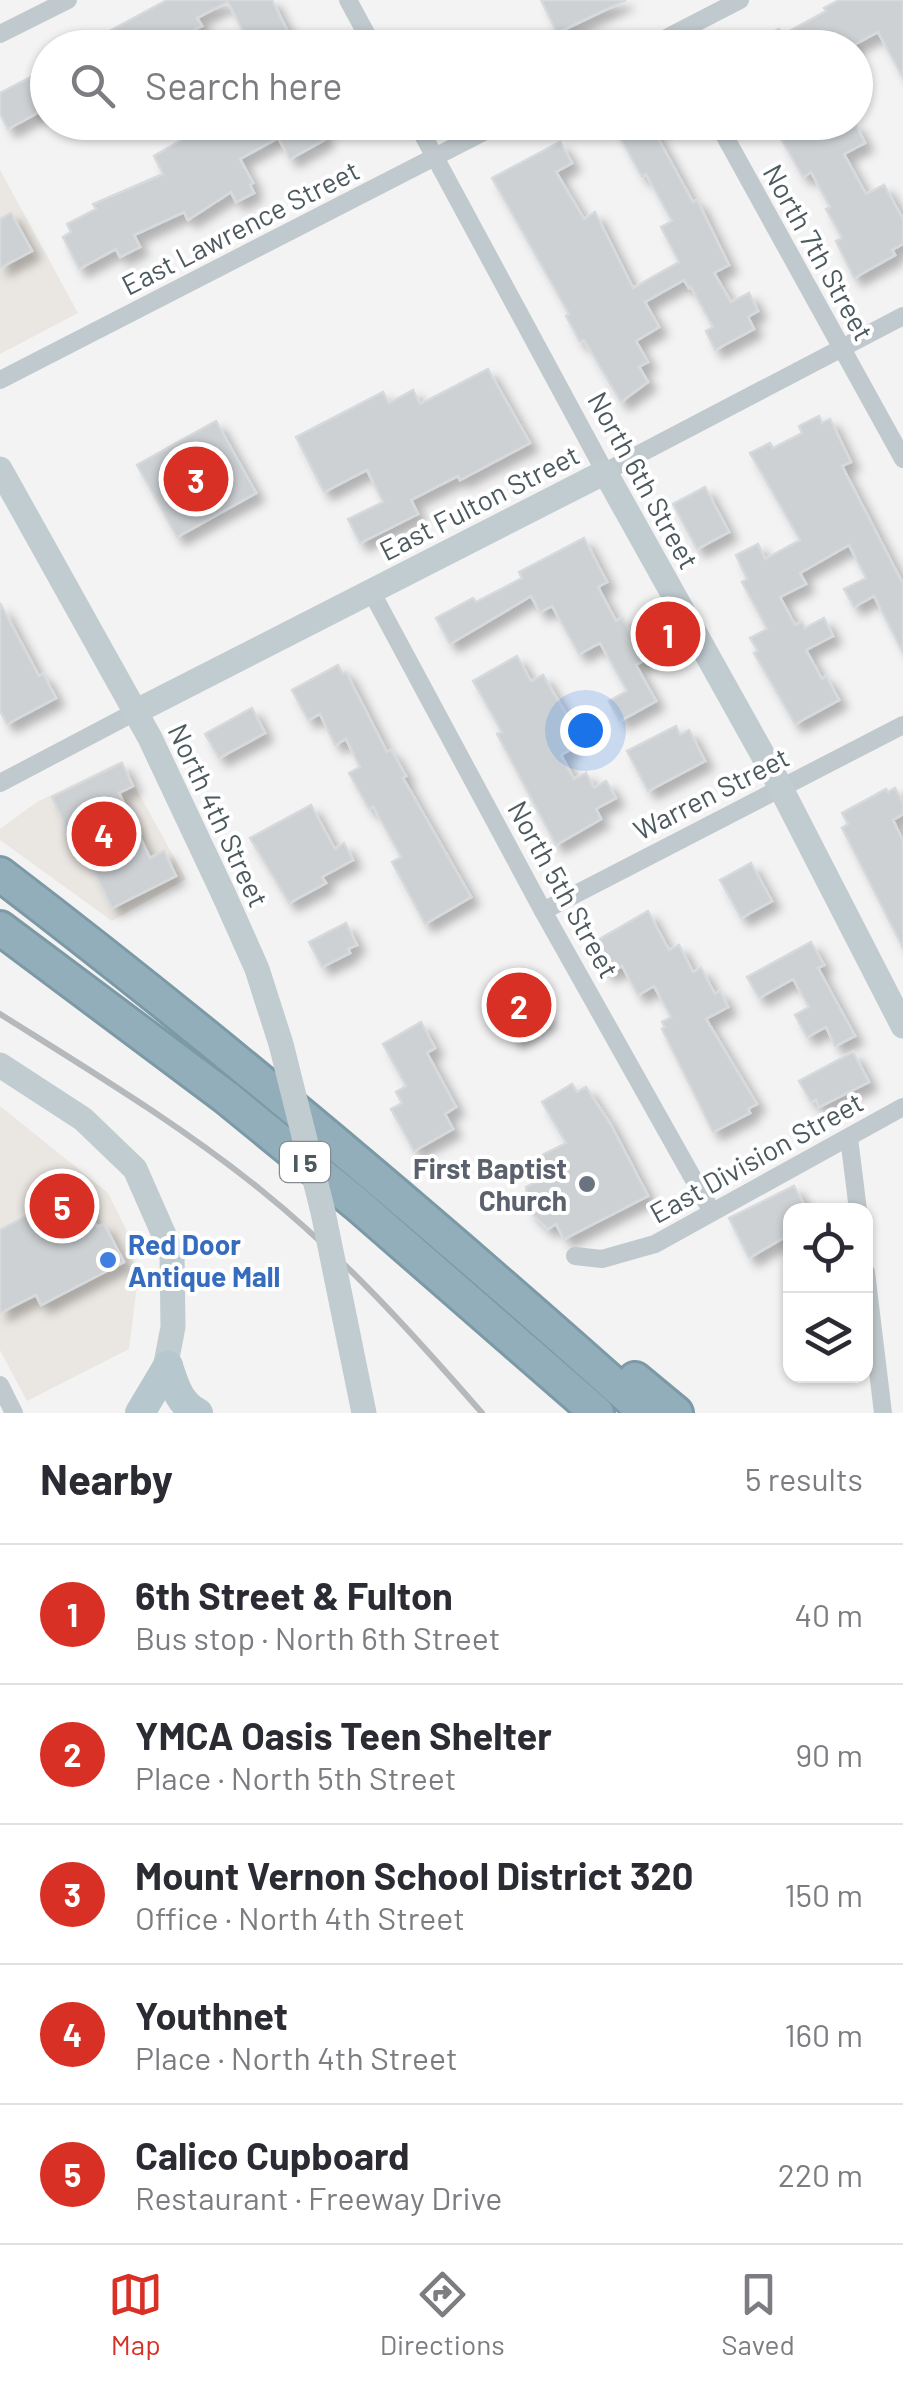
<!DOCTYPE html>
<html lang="en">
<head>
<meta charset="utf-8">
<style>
  body { margin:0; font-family:Barlow,sans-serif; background:#f2f2f3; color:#2b2b33 }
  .controls { position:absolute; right:30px; bottom:30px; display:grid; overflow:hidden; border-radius:20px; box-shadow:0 2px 8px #0004 }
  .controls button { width:90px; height:90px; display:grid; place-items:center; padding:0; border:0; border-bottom:2px solid #e1e1e2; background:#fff; color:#2b2b33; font:50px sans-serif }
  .you { position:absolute; left:585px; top:730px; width:35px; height:35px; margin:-25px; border:8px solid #fff; border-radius:50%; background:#1a73e8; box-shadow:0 0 0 15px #1a73e833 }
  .badge { display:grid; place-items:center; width:65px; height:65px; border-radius:50%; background:#d93025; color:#fff; font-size:32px; font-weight:700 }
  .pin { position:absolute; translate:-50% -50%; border:5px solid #fff; box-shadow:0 2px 10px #0006 }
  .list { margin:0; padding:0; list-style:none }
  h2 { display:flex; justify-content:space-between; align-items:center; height:130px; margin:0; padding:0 40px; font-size:42px }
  h2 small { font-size:32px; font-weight:400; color:#7c7c81 }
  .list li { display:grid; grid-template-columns:65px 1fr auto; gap:30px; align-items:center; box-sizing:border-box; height:140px; padding:0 40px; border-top:2px solid #e1e1e2 }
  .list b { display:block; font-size:38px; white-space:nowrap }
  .list p { margin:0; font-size:32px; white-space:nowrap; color:#7c7c81 }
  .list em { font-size:32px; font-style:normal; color:#7c7c81 }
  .icon { flex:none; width:55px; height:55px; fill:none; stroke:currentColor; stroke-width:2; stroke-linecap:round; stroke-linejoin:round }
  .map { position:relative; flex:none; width:903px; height:1413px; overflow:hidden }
  .search { position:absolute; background:#fff; box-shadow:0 2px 8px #0004; left:30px; right:30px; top:30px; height:110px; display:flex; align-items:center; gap:25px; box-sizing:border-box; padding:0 35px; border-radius:55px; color:#7c7c81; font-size:38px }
  .sheet { height:830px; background:#fff }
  nav { display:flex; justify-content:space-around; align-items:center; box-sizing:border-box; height:140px; border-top:2px solid #e1e1e2; background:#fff; font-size:28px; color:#7c7c81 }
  nav a { display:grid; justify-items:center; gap:5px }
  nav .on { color:#d93025 }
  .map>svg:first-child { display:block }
</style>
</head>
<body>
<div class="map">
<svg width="903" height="1413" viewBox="0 0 903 1413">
  <defs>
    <filter id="shadow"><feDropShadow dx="8" dy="8" stdDeviation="5" flood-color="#0004"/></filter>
  </defs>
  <rect width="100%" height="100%" fill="#f4f3f3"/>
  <g fill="#eae6e1">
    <path d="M0,170L78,313L0,354Z"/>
    <path d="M121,761L186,879L112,921L0,840V829L37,802Z"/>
    <path d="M0,1106L108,1193L130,1237L137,1285L129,1349L27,1401L0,1350Z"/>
  </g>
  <g fill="#cdd1d4" stroke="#d7dadd" stroke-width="2.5" filter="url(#shadow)">
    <path d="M167,0H272L289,34L263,48H252L228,2L197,18L202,26L192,31L201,48H78Z"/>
    <path d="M541,0H626L557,33Z"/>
    <path d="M839,0H903V78L878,32L848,48H836L831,38L813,48H743L779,29L782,35L826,11L824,8Z"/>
    <path d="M48,68V107L8,129L0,114V93Z"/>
    <path d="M212,122H269L278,138L240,159L253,183L250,185L254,193L236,202L231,192L188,220L184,212L134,235L140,247L120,257L116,249L79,269L63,237L71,232L67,224L96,209L93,204L163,174L154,156Z"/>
    <path d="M284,122H317L326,139L290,159L273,129Z"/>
    <path d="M631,122H649L693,202L697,200L729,265L714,273L731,302L749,293L758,311L748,317L754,329L715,350L706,331L713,327L691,287L689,288L684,280L645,302L659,327L636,341L648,362L639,367L648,382L621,402L584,340L580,342L566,316L569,314L492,178L560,142L572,163L556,172L584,219L595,212L633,288L679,262L661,227L672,221L646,174L642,177L616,130Z"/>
    <path d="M807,122H813L821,137L854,122L865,143L844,154L866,194L884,185L903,219V244L892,250L895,255L854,278L836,241L842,238L826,209L830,207L811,172L803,177L780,137Z"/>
    <path d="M11,213L32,251L0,268V219Z"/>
    <path d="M488,369L530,443L460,480L458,476L411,500L418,514L360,543L348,519L383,502L367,470L324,492L296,437L383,392L389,403L413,390L420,404Z"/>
    <path d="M819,416L822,423L830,419L851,462L842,466L903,584V653L874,596L854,607L844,589L866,578L849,545L800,573L806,584L780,597L795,625L802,622L805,628L824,618L833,636L806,650L822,679L826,676L839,700L795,724L754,653L758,651L750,638L767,629L742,582L747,579L736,555L758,544L765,559L800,540L750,453L770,443L773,448L802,433L799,426Z"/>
    <path d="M216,421L256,493L177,537L137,465Z"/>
    <path d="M705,487L729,532L697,549L673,504Z"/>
    <path d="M584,538L607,582L598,587L616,621L622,618L646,659L636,665L656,701L620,721L609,701L627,691L600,643L579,654L552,606L540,612L531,596L450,644L436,618L473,598L476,602L522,578L519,572Z"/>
    <path d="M0,603L39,676L43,674L56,698L7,724L0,711Z"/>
    <path d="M517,656L531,681L543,675L575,729L565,734L573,748L561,755L574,779L586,773L594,788L606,781L616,798L596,809L601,819L556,845L497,734L502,732L473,681Z"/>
    <path d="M338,665L343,674L346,672L387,752L391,750L406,776L403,778L471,897L425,924L392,862L401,857L373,806L369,809L349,773L360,767L346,739L335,745L320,714L308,720L292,690Z"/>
    <path d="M252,708L265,733L219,758L205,734Z"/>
    <path d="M676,726L680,735L689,730L705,761L648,791L627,751Z"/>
    <path d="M122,763L133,786L119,793L150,858L164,851L176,876L112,908L82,846L76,849L52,797Z"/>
    <path d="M895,788L903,803V814L893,820L903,841V948L842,828L848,824L842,813L886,789L888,792Z"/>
    <path d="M311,805L335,849L344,843L353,860L322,877L326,883L289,903L250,838Z"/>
    <path d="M751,863L772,901L741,918L720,880Z"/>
    <path d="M648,911L669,950L679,945L693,972L701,968L715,994L720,991L728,1007L706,1019L757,1104L748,1109L750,1113L713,1132L662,1029L665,1027L662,1022L671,1017L654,986L638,995L622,966L607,974L591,944Z"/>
    <path d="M346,923L357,945L348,949L350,953L322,967L309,942Z"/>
    <path d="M811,942L824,965L818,968L855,1036L835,1046L826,1027L807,1037L795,1015L809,1007L793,979L759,998L747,977Z"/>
    <path d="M521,972L549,1020L514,1041L505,1025L508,1023L489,990Z"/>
    <path d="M421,1022L435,1048L427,1053L456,1107L445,1114L453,1129L414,1151L391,1109L402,1103L396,1092L406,1086L383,1044Z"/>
    <path d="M853,1052L869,1082L819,1107L816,1099L811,1102L799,1081Z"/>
    <path d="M572,1084L577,1092L586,1087L611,1125L648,1196L564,1239L556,1224L548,1229L529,1211L526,1187L536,1182L529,1168L544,1160L542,1155L566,1143L542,1102Z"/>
    <path d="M794,1186L807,1210H790V1234L749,1258L729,1218Z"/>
    <path d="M77,1189L97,1227L104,1224L124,1262L41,1305L36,1295L0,1313V1230Z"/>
  </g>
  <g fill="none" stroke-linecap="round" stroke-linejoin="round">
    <g stroke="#7c99a6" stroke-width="38">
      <g id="highway">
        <path d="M0,874C223,1044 437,1226 646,1413"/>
        <path d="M0,928L226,1097L357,1204L597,1413"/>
        <path d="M635,1379L676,1413"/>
      </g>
    </g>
    <g stroke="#c0c9cd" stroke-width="18">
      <path d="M348,0L374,48"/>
      <path d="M0,34L68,0"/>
      <path d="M647,48L740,0"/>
      <path d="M416,122L605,472L903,316"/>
      <path d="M717,122L903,459"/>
      <path d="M0,380L503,122"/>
      <path d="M371,591L543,911L712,1212"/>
      <path d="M0,783L135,712"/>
      <path d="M543,911L903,725"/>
      <path d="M849,1138L858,1210"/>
      <path d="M575,1256L602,1259L655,1244L903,1107"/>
      <path d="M866,1272L883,1413"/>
      <path d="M0,1385L14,1413"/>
    </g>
    <g stroke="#c1ccd1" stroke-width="25">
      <path d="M0,469L150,738L224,895"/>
      <path d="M135,712L605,472L773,773L903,1026"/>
      <path d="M0,1065L83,1119L135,1169L172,1253L173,1327L162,1384"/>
    </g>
    <g stroke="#b6c7cd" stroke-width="30">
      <path d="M168,1366C174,1384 179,1404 198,1413"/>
      <path d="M140,1413L168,1366"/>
    </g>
    <use href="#highway" stroke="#91aeba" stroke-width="32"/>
    <path stroke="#b6b9bc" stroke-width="6" d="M0,1014C89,1070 179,1124 261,1190C343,1256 413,1334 482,1413"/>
    <path stroke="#c1ccd1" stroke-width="25" d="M224,895L257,969L281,1044L323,1212L364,1413"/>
  </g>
  <circle fill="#6b7280" stroke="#fff" stroke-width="4" cx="587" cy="1184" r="10"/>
  <circle fill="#3f7fe0" stroke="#fff" stroke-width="4" cx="108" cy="1260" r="10"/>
  <g text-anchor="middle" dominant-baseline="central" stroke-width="8" stroke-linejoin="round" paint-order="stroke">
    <rect fill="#fff" stroke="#828b8e" stroke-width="2.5" x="280" y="1142" width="50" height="40" rx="8"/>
    <g font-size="25" font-weight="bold" fill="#4c595e">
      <text x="305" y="1162">I 5</text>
    </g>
    <g font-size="28" fill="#4c595e" stroke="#fff">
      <text transform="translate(240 227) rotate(-27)">East Lawrence Street</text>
      <text transform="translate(819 252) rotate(61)">North 7th Street</text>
      <text transform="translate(644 480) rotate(61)">North 6th Street</text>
      <text transform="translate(479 502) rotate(-27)">East Fulton Street</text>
      <text transform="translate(711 793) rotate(-27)">Warren Street</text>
      <text transform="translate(219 815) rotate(65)">North 4th Street</text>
      <text transform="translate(564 889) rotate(61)">North 5th Street</text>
      <text transform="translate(756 1157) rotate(-29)">East Division Street</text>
    </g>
    <g font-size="28" font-weight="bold" fill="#5b616d" stroke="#fff" text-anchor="end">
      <text x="567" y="1168">First Baptist<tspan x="567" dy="32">Church</tspan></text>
    </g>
    <g font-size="28" font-weight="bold" fill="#366cbe" stroke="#fff" text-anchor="start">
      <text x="128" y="1244">Red Door<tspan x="128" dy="32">Antique Mall</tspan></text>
    </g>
  </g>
</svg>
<div class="controls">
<button><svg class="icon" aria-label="locate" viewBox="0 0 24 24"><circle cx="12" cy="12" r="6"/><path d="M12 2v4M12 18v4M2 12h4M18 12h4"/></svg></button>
<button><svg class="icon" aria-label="layers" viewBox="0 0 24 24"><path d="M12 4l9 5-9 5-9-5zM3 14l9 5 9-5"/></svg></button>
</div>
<div class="you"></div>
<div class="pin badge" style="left:668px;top:634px">1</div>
<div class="pin badge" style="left:519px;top:1005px">2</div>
<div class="pin badge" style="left:196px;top:479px">3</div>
<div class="pin badge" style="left:104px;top:834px">4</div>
<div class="pin badge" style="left:62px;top:1206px">5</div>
<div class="search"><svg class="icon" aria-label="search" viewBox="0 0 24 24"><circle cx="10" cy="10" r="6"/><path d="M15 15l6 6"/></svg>Search here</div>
</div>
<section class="sheet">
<h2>Nearby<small>5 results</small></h2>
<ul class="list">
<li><span class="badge">1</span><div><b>6th Street &amp; Fulton</b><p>Bus stop · North 6th Street</p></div><em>40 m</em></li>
<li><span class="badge">2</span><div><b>YMCA Oasis Teen Shelter</b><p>Place · North 5th Street</p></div><em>90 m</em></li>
<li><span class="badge">3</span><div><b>Mount Vernon School District 320</b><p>Office · North 4th Street</p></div><em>150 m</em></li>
<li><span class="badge">4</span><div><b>Youthnet</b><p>Place · North 4th Street</p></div><em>160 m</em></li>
<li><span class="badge">5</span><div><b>Calico Cupboard</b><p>Restaurant · Freeway Drive</p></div><em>220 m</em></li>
</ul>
</section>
<nav>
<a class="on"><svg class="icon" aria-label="map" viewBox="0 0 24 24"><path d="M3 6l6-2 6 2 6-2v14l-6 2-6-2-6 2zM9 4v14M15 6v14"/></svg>Map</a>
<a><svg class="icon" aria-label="directions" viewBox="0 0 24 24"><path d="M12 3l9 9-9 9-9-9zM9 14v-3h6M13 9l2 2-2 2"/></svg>Directions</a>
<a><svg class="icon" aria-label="saved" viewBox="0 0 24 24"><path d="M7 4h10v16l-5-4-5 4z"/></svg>Saved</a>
</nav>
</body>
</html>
